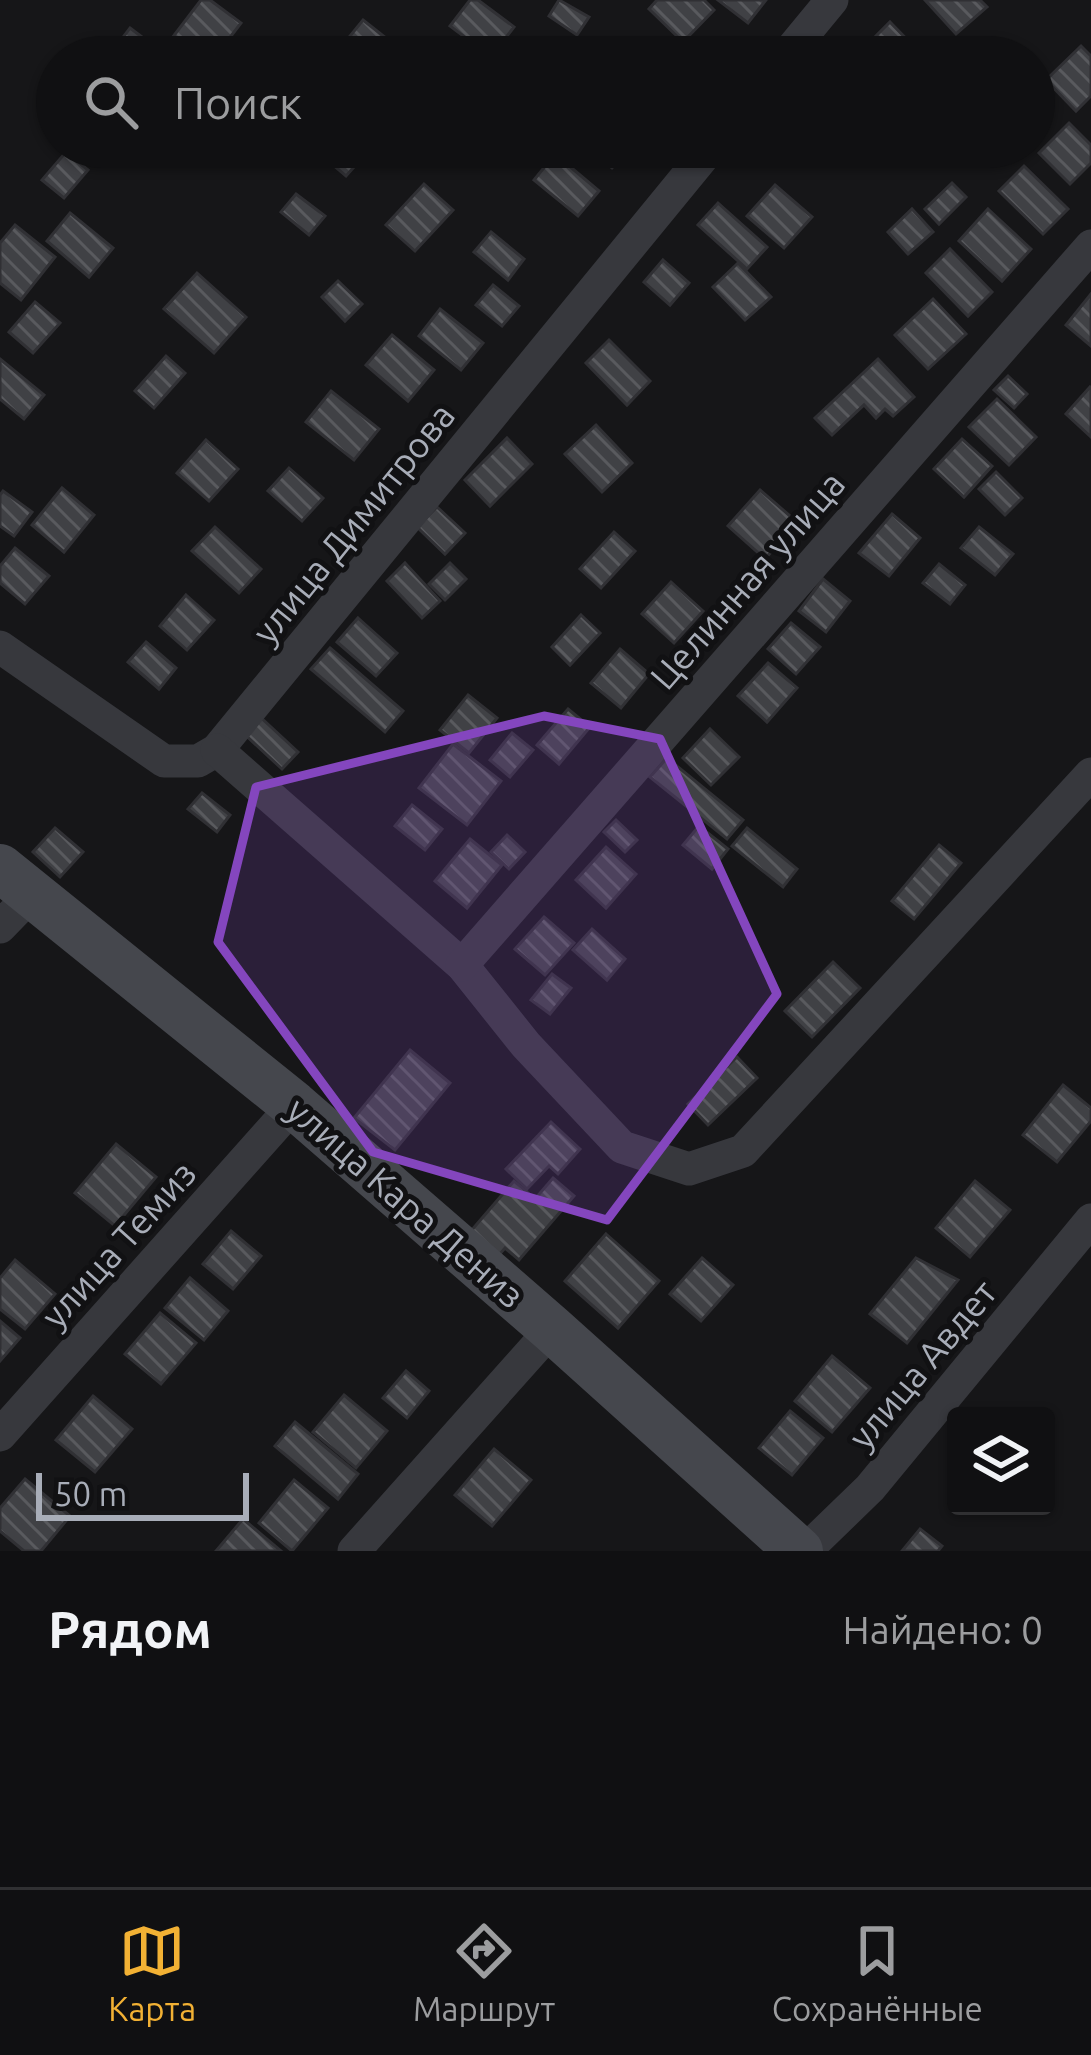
<!DOCTYPE html>
<html lang="ru">
<head>
<meta charset="utf-8">
<style>
  body { margin:0; font-family:Ubuntu,sans-serif; background:#1e1e20; color:#f1f3f6 }
  .controls { position:absolute; right:36px; bottom:36px; display:grid; overflow:hidden; border-radius:12px; box-shadow:0 3px 9px #0004 }
  .controls button { width:108px; height:108px; display:grid; place-items:center; padding:0; border:0; border-bottom:3px solid #303032; background:#101012; color:#f1f3f6; font:60px sans-serif }
  .scale { position:absolute; left:36px; bottom:30px; width:213px; box-sizing:border-box; padding-left:12px; border:6px solid #a8adb8; border-top:0; font-size:33px; line-height:42px; white-space:nowrap; color:#a8adb8; -webkit-text-stroke:9px #111113; paint-order:stroke }
  .list { margin:0; padding:0; list-style:none }
  h2 { display:flex; justify-content:space-between; align-items:center; height:156px; margin:0; padding:0 48px; font-size:51px }
  h2 small { font-size:39px; font-weight:400; color:#9c9d9f }
  .icon { flex:none; width:66px; height:66px; fill:none; stroke:currentColor; stroke-width:2; stroke-linecap:round; stroke-linejoin:round }
  .map { position:relative; flex:none; width:1091px; height:1551px; overflow:hidden }
  .search { position:absolute; background:#101012; box-shadow:0 3px 9px #0004; left:36px; right:36px; top:36px; height:132px; display:flex; align-items:center; gap:30px; box-sizing:border-box; padding:0 42px; border-radius:66px; color:#9c9d9f; font-size:45px }
  .sheet { height:336px; background:#101012 }
  nav { display:flex; justify-content:space-around; align-items:center; box-sizing:border-box; height:168px; border-top:3px solid #303032; background:#101012; font-size:33px; color:#9c9d9f }
  nav a { display:grid; justify-items:center; gap:6px }
  nav .on { color:#f2b134 }
  .map>svg:first-child { display:block }
</style>
</head>
<body>
<div class="map">
<svg width="1091" height="1551" viewBox="0 0 1091 1551">
  <defs>
    <pattern id="building-back-hatch" width="6" height="6" patternUnits="userSpaceOnUse" patternTransform="scale(3)"><rect width="6" height="6" fill="#404145"/><path d="M-1 5l2 2M0 0l6 6M5-1l2 2" fill="none" stroke="#595a5e"/></pattern>
  </defs>
  <rect width="100%" height="100%" fill="#161618"/>
  <g fill="url(#building-back-hatch)" stroke="#303034" stroke-width="3">
    <path d="M201,0H210L241,23L215,57H189L169,42Z"/>
    <path d="M470,0H478L514,27L491,57L450,26Z"/>
    <path d="M559,0L589,17L577,35L549,16Z"/>
    <path d="M657,0H704L714,10L683,42L649,9Z"/>
    <path d="M718,0H766L748,23Z"/>
    <path d="M925,0H980L987,7L956,34Z"/>
    <path d="M363,20L410,57H333Z"/>
    <path d="M890,22L924,57H865L860,52Z"/>
    <path d="M130,28L166,55L165,57H108Z"/>
    <path d="M1081,46L1091,56V96L1076,111L1046,80Z"/>
    <path d="M1069,123L1091,145V163L1070,184L1039,153Z"/>
    <path d="M316,147H372L346,176L314,149Z"/>
    <path d="M589,147H631L612,168Z"/>
    <path d="M66,152L88,170L64,198L42,180Z"/>
    <path d="M555,154L599,191L578,216L534,180Z"/>
    <path d="M1024,166L1068,209L1043,234L999,191Z"/>
    <path d="M952,183L966,197L939,224L925,209Z"/>
    <path d="M424,184L453,210L415,251L386,225Z"/>
    <path d="M775,185L812,217L784,248L747,216Z"/>
    <path d="M296,194L325,216L309,235L281,212Z"/>
    <path d="M718,203L767,247L747,269L698,225Z"/>
    <path d="M912,209L933,232L908,254L888,232Z"/>
    <path d="M988,209L1031,249L1002,281L959,241Z"/>
    <path d="M70,213L113,248L89,277L47,241Z"/>
    <path d="M15,225L55,257L21,300L0,283V243Z"/>
    <path d="M491,232L524,259L508,280L474,252Z"/>
    <path d="M950,249L992,292L968,316L926,273Z"/>
    <path d="M663,260L689,283L670,305L644,282Z"/>
    <path d="M738,263L771,297L745,320L713,287Z"/>
    <path d="M197,273L246,317L214,353L164,309Z"/>
    <path d="M338,281L362,304L345,321L322,297Z"/>
    <path d="M493,285L519,306L502,326L476,305Z"/>
    <path d="M1091,294V346L1066,325Z"/>
    <path d="M933,299L966,334L928,369L895,335Z"/>
    <path d="M35,302L60,323L33,353L9,332Z"/>
    <path d="M440,309L483,343L461,370L419,336Z"/>
    <path d="M392,335L434,370L408,401L366,365Z"/>
    <path d="M609,340L650,381L627,405L586,363Z"/>
    <path d="M166,356L185,373L154,408L135,391Z"/>
    <path d="M0,359L44,395L24,419L0,399Z"/>
    <path d="M878,359L914,397L893,416L885,409L876,418L864,405L832,435L815,418Z"/>
    <path d="M1008,376L1027,394L1014,408L994,390Z"/>
    <path d="M1090,387L1091,388V437L1066,414Z"/>
    <path d="M331,391L379,429L354,460L306,422Z"/>
    <path d="M997,399L1036,437L1009,465L969,427Z"/>
    <path d="M596,425L632,463L602,492L565,454Z"/>
    <path d="M507,438L532,464L490,506L465,480Z"/>
    <path d="M962,439L992,466L964,497L934,469Z"/>
    <path d="M206,440L238,469L209,501L177,473Z"/>
    <path d="M289,468L323,498L302,521L268,491Z"/>
    <path d="M996,472L1022,498L1005,515L979,489Z"/>
    <path d="M62,488L94,515L64,552L32,525Z"/>
    <path d="M760,490L797,522L765,559L728,526Z"/>
    <path d="M3,491L32,512L14,536L0,526V495Z"/>
    <path d="M437,507L465,533L445,554L417,527Z"/>
    <path d="M892,514L920,538L889,576L859,553Z"/>
    <path d="M215,527L261,569L239,593L192,551Z"/>
    <path d="M979,527L1013,554L995,575L961,548Z"/>
    <path d="M614,532L635,551L601,588L580,569Z"/>
    <path d="M15,548L49,576L25,604L0,583V566Z"/>
    <path d="M405,563L440,601L422,618L387,581Z"/>
    <path d="M450,563L466,579L445,600L429,584Z"/>
    <path d="M939,564L965,585L950,604L923,583Z"/>
    <path d="M823,579L850,601L826,632L799,611Z"/>
    <path d="M671,582L703,611L674,643L642,614Z"/>
    <path d="M186,595L214,620L187,650L160,626Z"/>
    <path d="M581,615L600,633L570,665L552,647Z"/>
    <path d="M358,618L397,653L376,676L337,642Z"/>
    <path d="M791,623L820,647L796,674L768,649Z"/>
    <path d="M146,642L176,668L159,689L128,662Z"/>
    <path d="M330,648L403,711L385,732L311,669Z"/>
    <path d="M620,649L649,674L621,708L591,683Z"/>
    <path d="M768,663L797,688L767,722L738,696Z"/>
    <path d="M468,695L497,718L469,753L440,730Z"/>
    <path d="M568,709L590,727L559,764L537,745Z"/>
    <path d="M257,714L298,752L282,769L241,731Z"/>
    <path d="M710,729L739,757L711,785L683,758Z"/>
    <path d="M512,733L533,750L510,777L490,760Z"/>
    <path d="M453,744L501,781L467,825L419,788Z"/>
    <path d="M667,758L743,820L727,839L650,777Z"/>
    <path d="M202,793L230,815L217,832L188,809Z"/>
    <path d="M412,805L442,829L425,850L395,826Z"/>
    <path d="M616,820L637,840L625,852L604,832Z"/>
    <path d="M699,826L728,849L712,869L683,845Z"/>
    <path d="M55,828L83,852L60,877L33,852Z"/>
    <path d="M747,828L797,869L783,887L732,846Z"/>
    <path d="M507,835L525,852L509,869L491,852Z"/>
    <path d="M470,839L502,865L467,908L435,881Z"/>
    <path d="M939,845L961,863L914,919L892,901Z"/>
    <path d="M606,847L636,874L606,908L576,880Z"/>
    <path d="M544,917L574,943L545,975L515,949Z"/>
    <path d="M592,929L625,959L607,980L573,950Z"/>
    <path d="M833,962L860,988L812,1037L785,1011Z"/>
    <path d="M552,974L571,988L550,1014L531,1000Z"/>
    <path d="M410,1050L450,1083L395,1150L354,1118Z"/>
    <path d="M737,1057L757,1078L708,1125L688,1104Z"/>
    <path d="M1063,1085L1091,1108V1121L1057,1162L1023,1135Z"/>
    <path d="M551,1122L580,1149L558,1174L549,1166L527,1189L506,1169Z"/>
    <path d="M116,1144L156,1177L115,1226L75,1193Z"/>
    <path d="M553,1178L574,1196L519,1260L505,1248L492,1263L464,1239L514,1181L535,1199Z"/>
    <path d="M975,1181L1010,1210L970,1257L936,1228Z"/>
    <path d="M231,1231L261,1256L233,1289L203,1264Z"/>
    <path d="M606,1234L659,1281L618,1328L565,1281Z"/>
    <path d="M702,1258L733,1285L701,1321L670,1294Z"/>
    <path d="M916,1258L958,1280L907,1343L870,1314Z"/>
    <path d="M15,1260L55,1294L25,1329L0,1309V1278Z"/>
    <path d="M190,1278L228,1311L204,1340L165,1308Z"/>
    <path d="M160,1313L196,1343L161,1384L125,1354Z"/>
    <path d="M0,1321L20,1338L0,1361Z"/>
    <path d="M832,1356L870,1388L832,1432L795,1401Z"/>
    <path d="M406,1371L429,1391L407,1418L383,1398Z"/>
    <path d="M344,1395L387,1431L356,1468L313,1432Z"/>
    <path d="M93,1396L132,1429L95,1472L56,1440Z"/>
    <path d="M790,1411L823,1438L792,1475L759,1448Z"/>
    <path d="M295,1422L358,1474L338,1499L275,1446Z"/>
    <path d="M494,1449L531,1480L492,1526L455,1495Z"/>
    <path d="M25,1479L70,1516L41,1551H24L0,1531V1508Z"/>
    <path d="M294,1480L328,1508L292,1551L259,1523Z"/>
    <path d="M243,1519L281,1551H216Z"/>
    <path d="M920,1529L942,1546L938,1551H902Z"/>
  </g>
  <g fill="none" stroke-linecap="round" stroke-linejoin="round">
    <g stroke="#37383d" stroke-width="33">
      <path d="M785,57L832,0"/>
      <path d="M0,647L164,761H198L217,750L711,147"/>
      <path d="M217,750L462,965L526,1045L622,1147L689,1169L743,1151L1091,774"/>
      <path d="M0,927L32,894"/>
      <path d="M462,965L1091,246"/>
      <path d="M0,1435L294,1105"/>
      <path d="M354,1551L552,1329"/>
      <path d="M805,1551L870,1488L1091,1220"/>
    </g>
    <path stroke="#45474d" stroke-width="48" d="M0,868L294,1105L552,1329L799,1551"/>
  </g>
  <path fill="#8446be" fill-opacity="0.2" stroke="#8446be" stroke-width="9" stroke-linejoin="round" d="M544,716L660,739L777,994L607,1220L373,1152L218,942L256,787Z"/>
  <g text-anchor="middle" dominant-baseline="central" stroke-width="10" stroke-linejoin="round" paint-order="stroke">
    <g font-size="36" fill="#a8adb8" stroke="#111113">
      <text transform="translate(353 523) rotate(-51)">улица Димитрова</text>
      <text transform="translate(747 580) rotate(-49)">Целинная улица</text>
      <text transform="translate(406 1202) rotate(41)">улица Кара Дениз</text>
      <text transform="translate(118 1244) rotate(-48)">улица Темиз</text>
      <text transform="translate(922 1364) rotate(-50)">улица Авдет</text>
    </g>
  </g>
</svg>
<div class="controls">
<button><svg class="icon" aria-label="layers" viewBox="0 0 24 24"><path d="M12 4l9 5-9 5-9-5zM3 14l9 5 9-5"/></svg></button>
</div>
<div class="scale">50 m</div>
<div class="search"><svg class="icon" aria-label="search" viewBox="0 0 24 24"><circle cx="10" cy="10" r="6"/><path d="M15 15l6 6"/></svg>Поиск</div>
</div>
<section class="sheet">
<h2>Рядом<small>Найдено: 0</small></h2>
<ul class="list">
</ul>
</section>
<nav>
<a class="on"><svg class="icon" aria-label="map" viewBox="0 0 24 24"><path d="M3 6l6-2 6 2 6-2v14l-6 2-6-2-6 2zM9 4v14M15 6v14"/></svg>Карта</a>
<a><svg class="icon" aria-label="directions" viewBox="0 0 24 24"><path d="M12 3l9 9-9 9-9-9zM9 14v-3h6M13 9l2 2-2 2"/></svg>Маршрут</a>
<a><svg class="icon" aria-label="saved" viewBox="0 0 24 24"><path d="M7 4h10v16l-5-4-5 4z"/></svg>Сохранённые</a>
</nav>
</body>
</html>
